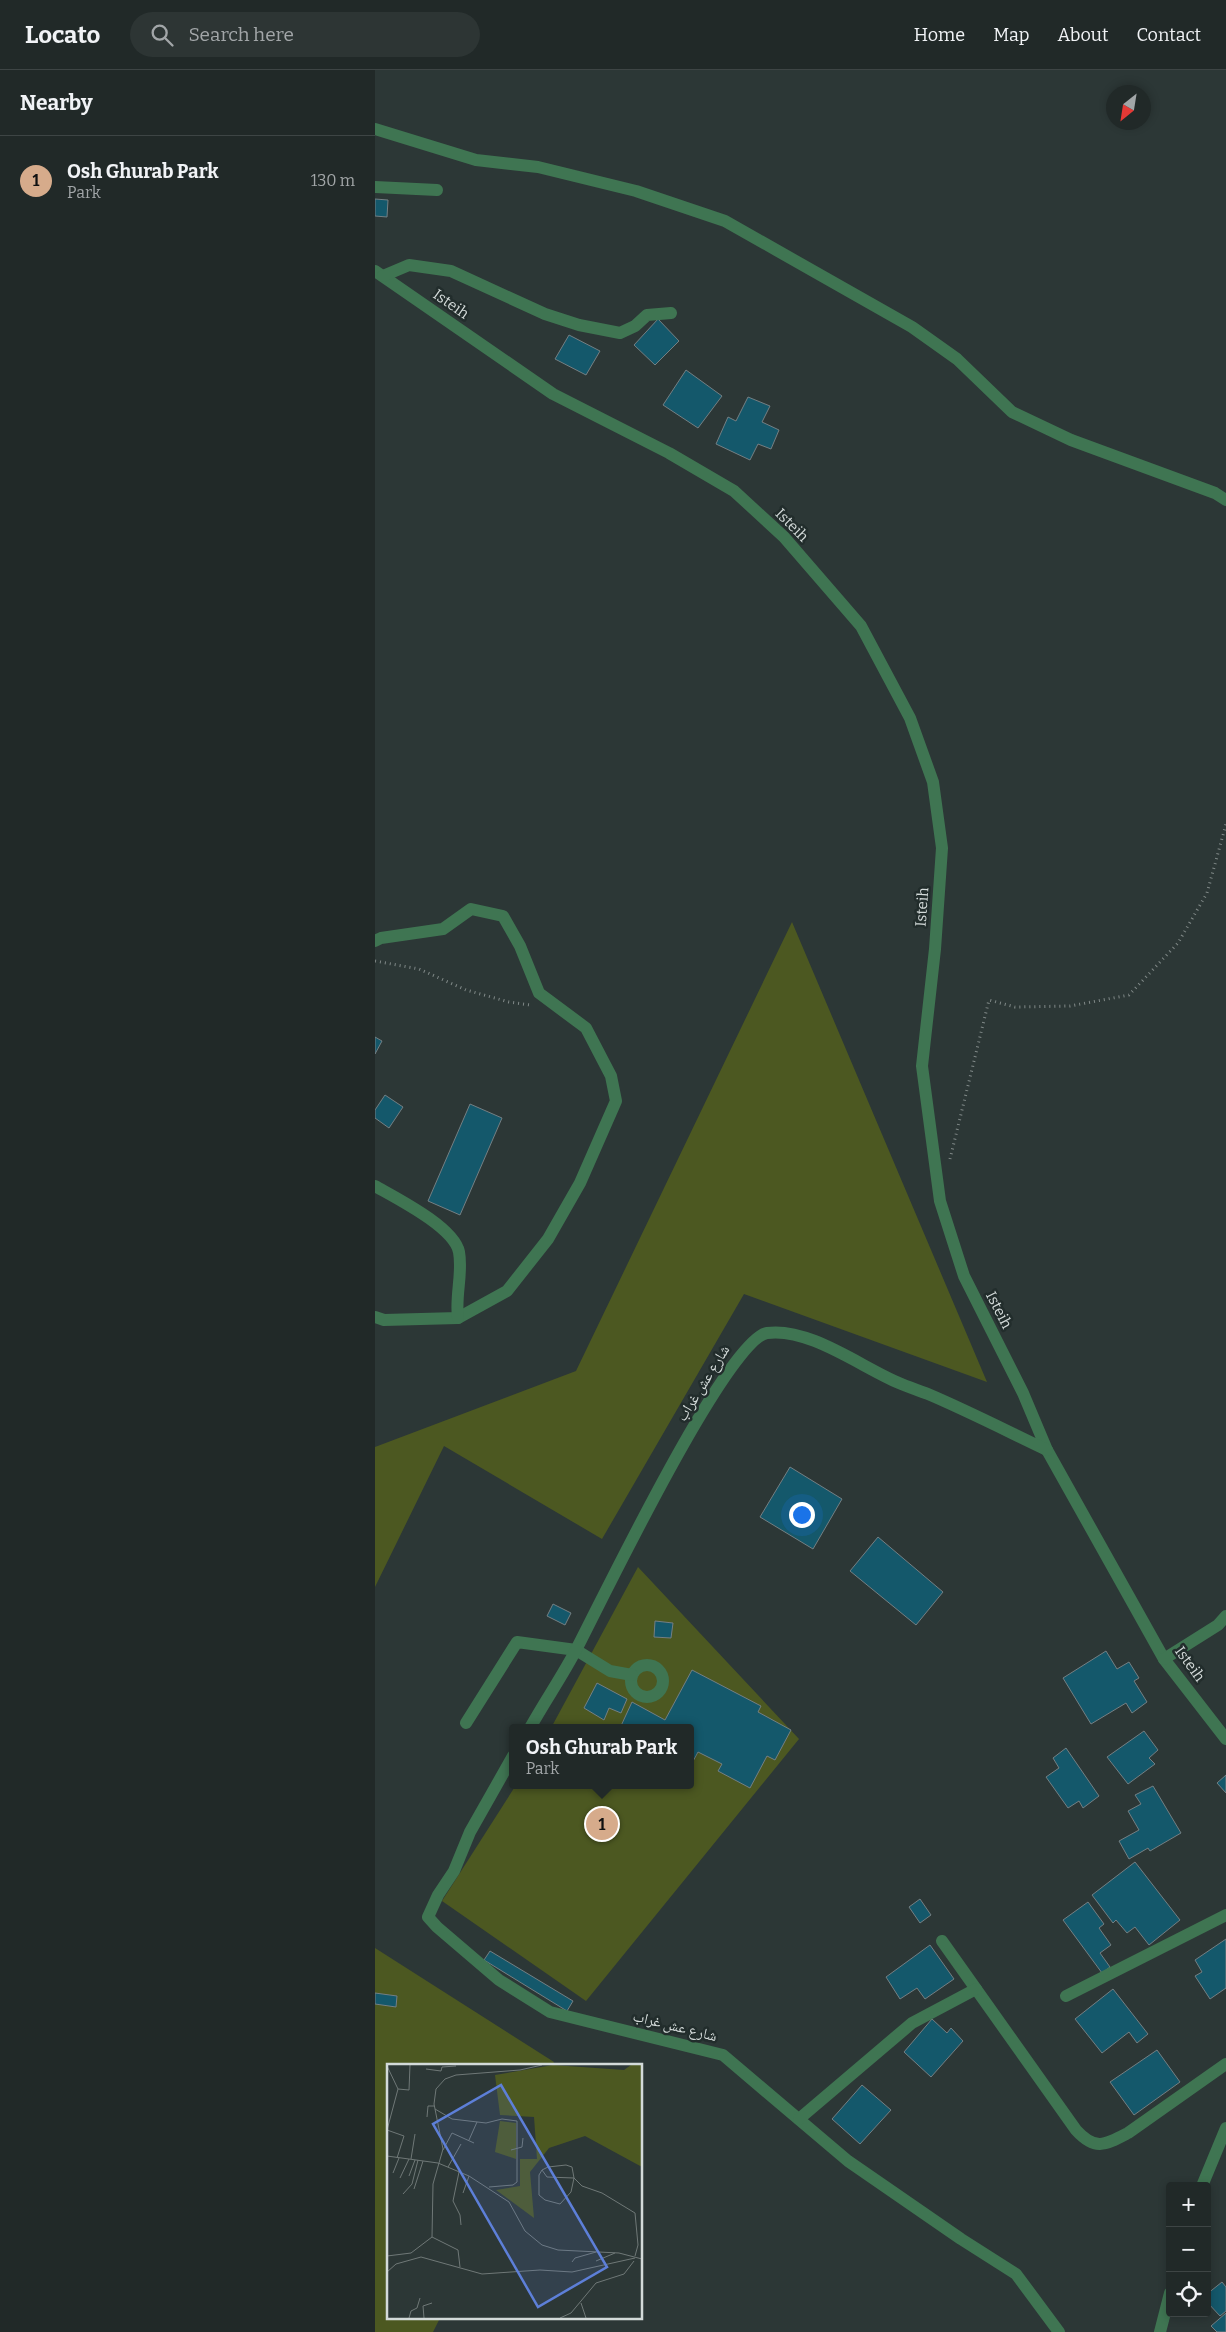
<!DOCTYPE html>
<html lang="en">
<head>
<meta charset="utf-8">
<style>
  body { margin:0; font-family:Bitter,"Noto Naskh Arabic",serif; background:#2d3534; color:#f1f3f6 }
  .controls { position:absolute; right:15px; bottom:15px; display:grid; overflow:hidden; border-radius:5px; box-shadow:0 2px 8px #0003 }
  .controls button { width:45px; height:45px; display:grid; place-items:center; padding:0; border:0; border-bottom:1px solid #3e4545; background:#212928; color:#f1f3f6; font:25px sans-serif }
  .compass { position:absolute; left:731px; top:15px; width:45px; height:45px; border-radius:50%; background:#212928; box-shadow:0 2px 8px #0003; rotate:210deg }
  .you { position:absolute; left:426px; top:1444px; width:18px; height:18px; margin:-12px; border:4px solid #fff; border-radius:50%; background:#1a73e8; box-shadow:0 0 0 8px #1a73e833 }
  .badge { display:grid; place-items:center; width:32px; height:32px; border-radius:50%; background:#d6ab8b; color:#111; font-size:16px; font-weight:700 }
  .pin { position:absolute; translate:-50% -50%; border:2px solid #fff; box-shadow:0 1px 5px #0006 }
  .popup { position:absolute; left:134px; top:1654px; width:185px; height:65px; box-sizing:border-box; display:grid; place-content:center; border-radius:5px; background:#212928; filter:drop-shadow(0 1px 4px #0005); font-size:16px; white-space:nowrap; color:#a2a6a8 }
  .popup b { font-size:19px; color:#f1f3f6 }
  .popup::after { content:''; position:absolute; left:50%; top:100%; margin-left:-10px; border:10px solid transparent; border-top-color:#212928 }
  .list { margin:0; padding:0; list-style:none }
  h2 { display:flex; justify-content:space-between; align-items:center; height:65px; margin:0; padding:0 20px; font-size:21px }
  h2 small { font-size:16px; font-weight:400; color:#a2a6a8 }
  .list li { display:grid; grid-template-columns:32px 1fr auto; gap:15px; align-items:center; box-sizing:border-box; height:90px; padding:0 20px; border-top:1px solid #3e4545 }
  .list b { display:block; font-size:19px; white-space:nowrap }
  .list p { margin:0; font-size:16px; white-space:nowrap; color:#a2a6a8 }
  .list em { font-size:16px; font-style:normal; color:#a2a6a8 }
  .icon { flex:none; width:28px; height:28px; fill:none; stroke:currentColor; stroke-width:2; stroke-linecap:round; stroke-linejoin:round }
  .map { position:relative; flex:none; width:851px; height:2262px; overflow:hidden }
  header { display:flex; align-items:center; gap:30px; box-sizing:border-box; height:70px; padding:0 25px; background:#212928; border-bottom:1px solid #3e4545 }
  header strong { font-size:24px }
  nav { display:flex; gap:28px; margin-inline-start:auto; font-size:18px }
  .search { width:350px; height:45px; background:#2d3534; display:flex; align-items:center; gap:12px; box-sizing:border-box; padding:0 18px; border-radius:28px; color:#a2a6a8; font-size:19px }
  main { display:flex }
  aside { flex:1; background:#212928 }
  .map>svg:first-child { display:block }
</style>
</head>
<body>
<header>
<strong>Locato</strong>
<div class="search"><svg class="icon" aria-label="search" viewBox="0 0 24 24"><circle cx="10" cy="10" r="6"/><path d="M15 15l6 6"/></svg>Search here</div>
<nav><a>Home</a><a>Map</a><a>About</a><a>Contact</a></nav>
</header>
<main>
<aside>
<h2>Nearby<small></small></h2>
<ul class="list">
<li><span class="badge">1</span><div><b>Osh Ghurab Park</b><p>Park</p></div><em>130 m</em></li>
</ul>
</aside>
<div class="map">
<svg width="851" height="2262" viewBox="0 0 851 2262">
  <rect width="100%" height="100%" fill="#2c3736"/>
  <g fill="#4c5821">
    <path d="M417,852L612,1312L369,1224L227,1469L69,1376L0,1517V1377L201,1301Z"/>
    <path d="M263,1497L424,1669L211,1931L67,1831L141,1715H316V1658H176Z"/>
    <path d="M0,1878L179,1992L177,1996H14V2248H65L58,2262H0Z"/>
  </g>
  <g fill="#14586b" stroke="#747f83">
    <path d="M0,129L13,130L12,147L0,146Z"/>
    <path d="M283,249L304,271L280,295L259,275Z"/>
    <path d="M194,265L225,281L211,305L180,289Z"/>
    <path d="M311,300L347,326L323,358L288,335Z"/>
    <path d="M373,327L395,336L387,352L404,360L396,379L383,374L375,390L341,374L353,347L361,351Z"/>
    <path d="M0,967L7,971L0,984Z"/>
    <path d="M10,1025L28,1037L14,1058L0,1048V1040Z"/>
    <path d="M95,1034L127,1048L85,1145L53,1131Z"/>
    <path d="M415,1397L467,1429L438,1479L385,1447Z"/>
    <path d="M503,1467L568,1522L541,1555L475,1501Z"/>
    <path d="M178,1534L196,1543L190,1555L172,1546Z"/>
    <path d="M280,1551L298,1553L296,1568L279,1567Z"/>
    <path d="M731,1581L742,1599L754,1592L764,1608L759,1611L772,1632L757,1643L751,1633L716,1654L688,1608Z"/>
    <path d="M317,1600L386,1636L383,1642L416,1660L400,1690L392,1686L375,1718L343,1701L347,1694L323,1682L316,1695V1658H245L257,1632L290,1650Z"/>
    <path d="M222,1613L252,1629L246,1643L234,1638L229,1650L209,1638Z"/>
    <path d="M769,1661L783,1680L774,1688L780,1694L753,1714L732,1687Z"/>
    <path d="M691,1678L724,1726L708,1738L704,1731L693,1738L671,1707L684,1698L678,1688Z"/>
    <path d="M851,1705V1723L842,1713Z"/>
    <path d="M778,1716L806,1763L775,1781L773,1778L754,1789L744,1771L764,1760L753,1741L766,1734L760,1725Z"/>
    <path d="M760,1792L805,1850L774,1875L760,1857L752,1863L741,1850L738,1853L717,1825Z"/>
    <path d="M545,1829L556,1845L545,1853L534,1837Z"/>
    <path d="M713,1832L729,1854L724,1858L736,1875L725,1883L735,1897L727,1903L688,1850Z"/>
    <path d="M851,1869V1918L835,1929L820,1906L827,1902L820,1890Z"/>
    <path d="M555,1875L579,1909L550,1929L542,1918L525,1929L511,1907Z"/>
    <path d="M115,1881L198,1931L192,1941L109,1890Z"/>
    <path d="M738,1919L773,1964L762,1973L754,1962L727,1983L700,1949Z"/>
    <path d="M0,1923L22,1926L21,1937L0,1934Z"/>
    <path d="M557,1949L572,1963L576,1958L588,1971L556,2007L529,1982Z"/>
    <path d="M782,1980L805,2012L759,2045L735,2012Z"/>
    <path d="M487,2015L516,2040L485,2074L457,2049Z"/>
    <path d="M847,2212L851,2217V2241L845,2246L832,2232V2224Z"/>
    <path d="M851,2243V2262H842L836,2256Z"/>
  </g>
  <g fill="none" stroke-linecap="round" stroke-linejoin="round">
    <g stroke="#808988" stroke-width="3" stroke-dasharray="1 4" stroke-linecap="butt">
      <path d="M0,891L44,899L91,920L134,932L155,935"/>
      <path d="M575,1089L614,930L640,937L695,936L754,925L803,873L832,823L851,754"/>
    </g>
    <g stroke="#3f7552" stroke-width="12">
      <path d="M0,59L101,90L163,97L261,121L350,151L537,257L582,289L637,342L696,370L840,423L851,430"/>
      <path d="M0,117L62,120"/>
      <path d="M0,201L178,324L294,383L359,421L409,467L486,556L535,648L558,712L567,778L560,879L547,996L565,1131L589,1206L648,1323L672,1380L789,1589L851,1669"/>
      <path d="M8,206L34,195L76,201L170,244L204,255L245,263L260,256L272,245L296,243"/>
      <path d="M0,871L6,868L68,859L96,839L128,846L145,876L164,923L211,958L236,1006L241,1031L205,1113L173,1169L132,1221L83,1248L9,1250L0,1247"/>
      <path d="M0,1116C21,1128 79,1157 84,1182C88,1203 80,1226 83,1248"/>
      <path d="M789,1589L843,1555L851,1546"/>
      <circle cx="272" cy="1611" r="16"/>
      <path d="M91,1653L142,1572L201,1580L235,1601L257,1605"/>
      <path d="M155,1658C170,1631 188,1605 202,1578C226,1532 352,1269 392,1263C434,1257 486,1297 524,1313C533,1317 543,1320 553,1324C593,1341 632,1361 672,1380"/>
      <path d="M138,1686L95,1762L79,1801L63,1825L53,1847L62,1857L124,1910L175,1942L348,1985L473,2091L586,2169L641,2204L684,2262"/>
      <path d="M567,1871L701,2060C720,2081 730,2075 753,2063L851,1994"/>
      <path d="M691,1926L851,1845"/>
      <path d="M424,2049L537,1953L601,1919"/>
      <path d="M827,2116L851,2058"/>
      <path d="M785,2262L795,2223"/>
    </g>
  </g>
  <g text-anchor="middle" dominant-baseline="central" stroke-width="5" stroke-linejoin="round" paint-order="stroke">
    <g font-size="15" fill="#d3dad9" stroke="#222d2c">
      <text transform="translate(76 234) rotate(35)">Isteih</text>
      <text transform="translate(417 455) rotate(45)">Isteih</text>
      <text transform="translate(547 837) rotate(-86)">Isteih</text>
      <text transform="translate(624 1240) rotate(63)">Isteih</text>
      <text transform="translate(328 1313) rotate(-58)">شارع عش غراب</text>
      <text transform="translate(815 1594) rotate(54)">Isteih</text>
      <text transform="translate(300 1956) rotate(14)">شارع عش غراب</text>
    </g>
  </g>
  <g transform="translate(12 1994)">
    <rect width="255" height="255" fill="#2c3736"/>
    <path d="M166,1L237,6L244,1H255V103L198,72L162,84L143,108L147,154L109,126L133,122V95H150L147,53L113,51L108,11ZM113,57L129,59V95L108,88Z" fill="#4c5821"/>
    <path fill="none" stroke="#6f7877" stroke-width="1" d="M0,2L11,25L0,66M39,5L54,7L55,3L69,2M11,25L22,26L23,1M48,45L65,55L99,59L115,55L130,57V118L126,121L102,123M40,53L41,42H47M0,66L17,72L10,94M82,76L90,58M56,86L65,69L87,79M124,86L135,83L136,74M0,92L51,99L82,112L122,138L138,167L155,181L171,186L232,189L255,195M24,95L28,70M61,103L74,80M155,106L160,113L187,114L184,128L173,140L158,136L152,131V111L155,106L161,103L179,101L185,103L187,114L195,122L215,129L248,149L251,181L248,192M72,108L66,137L73,151L74,161M6,109L12,94M22,112L28,96M13,114L22,95M27,125L36,97M76,129L82,112M16,130L25,120L31,96M0,192L24,189L45,173M209,197L228,189M185,198L188,194L209,188M73,203L71,186L45,173L46,120L56,85L47,40L49,25L58,15L69,11L133,6L155,1M0,208L9,200L34,193L95,210L153,206L185,208L248,194M194,239L199,254M22,254L24,247L30,244L33,234M37,254L36,242L45,239M173,254L184,249L209,219L237,210L247,197"/>
    <path fill="#5d7fd8" fill-opacity="0.15" stroke="#5d7fd8" stroke-width="2.5" d="M114,21L220,203L151,243L46,60Z"/>
    <rect width="255" height="255" fill="none" stroke="#d3dad9" stroke-width="2.5"/>
  </g>
</svg>
<div class="controls">
<button>+</button>
<button>−</button>
<button><svg class="icon" aria-label="locate" viewBox="0 0 24 24"><circle cx="12" cy="12" r="6"/><path d="M12 2v4M12 18v4M2 12h4M18 12h4"/></svg></button>
</div>
<svg class="compass" viewBox="-18 -18 36 36"><path d="M0-13l5 13h-10z" fill="#e53935"/><path d="M0 13l5-13h-10z" fill="#a2a6a8"/></svg>
<div class="you"></div>
<div class="pin badge" style="left:227px;top:1754px">1</div>
<div class="popup"><b>Osh Ghurab Park</b>Park</div>
</div>
</main>
</body>
</html>
